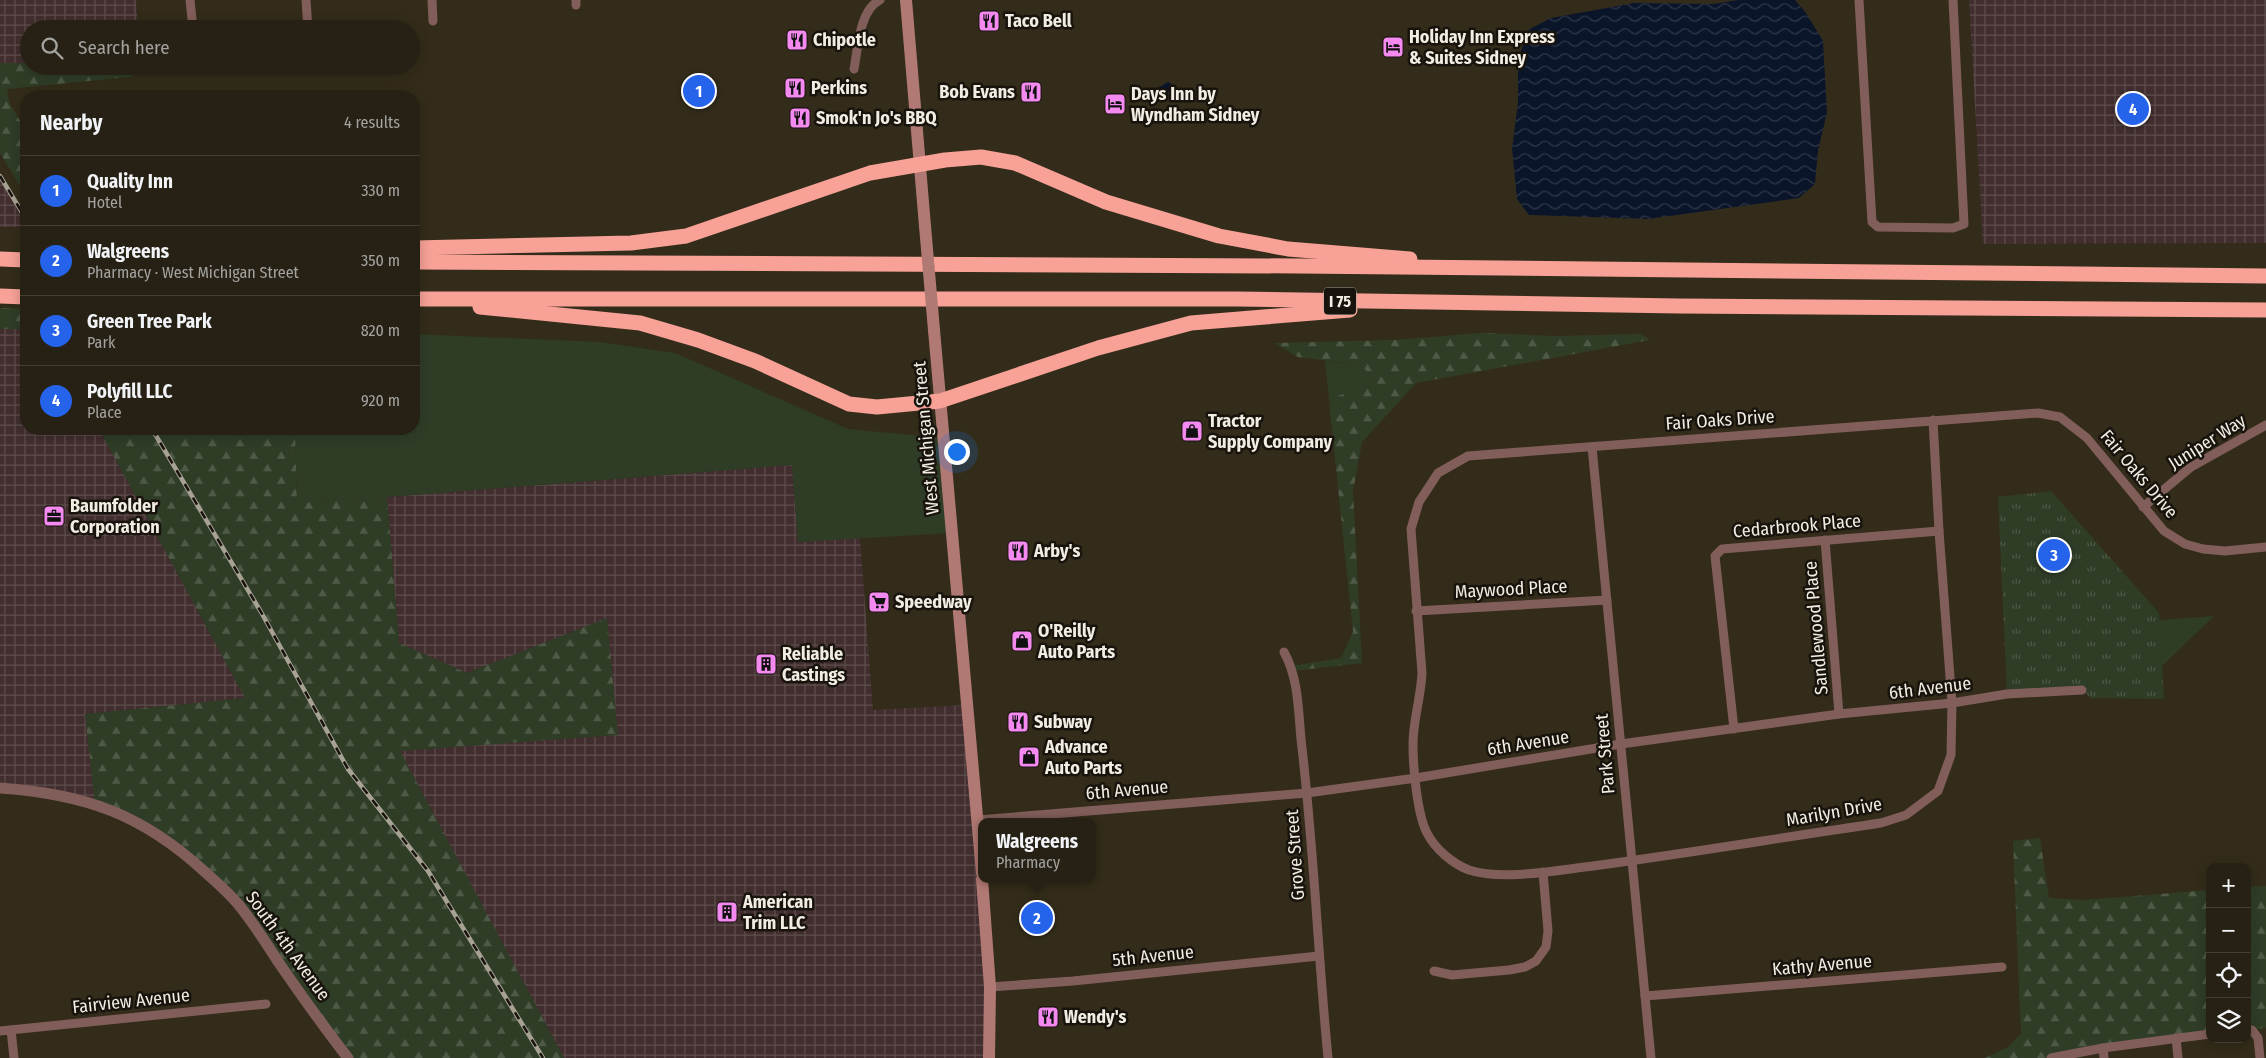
<!DOCTYPE html>
<html lang="en">
<head>
<meta charset="utf-8">
<style>
  body { margin:0; font-family:"Fira Sans Condensed",sans-serif; background:#322e22; color:#f1f3f6 }
  .controls { position:absolute; right:15px; bottom:15px; display:grid; overflow:hidden; border-radius:10px; box-shadow:0 2px 12px #0003 }
  .controls button { width:45px; height:45px; display:grid; place-items:center; padding:0; border:0; border-bottom:1px solid #423e34; background:#262114; color:#f1f3f6; font:25px sans-serif }
  .you { position:absolute; left:956px; top:451px; width:18px; height:18px; margin:-12px; border:4px solid #fff; border-radius:50%; background:#1a73e8; box-shadow:0 0 0 8px #1a73e833 }
  .badge { display:grid; place-items:center; width:32px; height:32px; border-radius:50%; background:#2563eb; color:#fff; font-size:16px; font-weight:700 }
  .pin { position:absolute; translate:-50% -50%; border:2px solid #fff; box-shadow:0 1px 5px #0006 }
  .popup { position:absolute; left:978px; top:818px; width:118px; height:65px; box-sizing:border-box; display:grid; place-content:center; border-radius:10px; background:#262114; filter:drop-shadow(0 1px 4px #0005); font-size:16px; white-space:nowrap; color:#a4a3a0 }
  .popup b { font-size:19px; color:#f1f3f6 }
  .popup::after { content:''; position:absolute; left:50%; top:100%; margin-left:-10px; border:10px solid transparent; border-top-color:#262114 }
  .list { margin:0; padding:0; list-style:none }
  h2 { display:flex; justify-content:space-between; align-items:center; height:65px; margin:0; padding:0 20px; font-size:21px }
  h2 small { font-size:16px; font-weight:400; color:#a4a3a0 }
  .list li { display:grid; grid-template-columns:32px 1fr auto; gap:15px; align-items:center; box-sizing:border-box; height:70px; padding:0 20px; border-top:1px solid #423e34 }
  .list b { display:block; font-size:19px; white-space:nowrap }
  .list p { margin:0; font-size:16px; white-space:nowrap; color:#a4a3a0 }
  .list em { font-size:16px; font-style:normal; color:#a4a3a0 }
  .icon { flex:none; width:28px; height:28px; fill:none; stroke:currentColor; stroke-width:2; stroke-linecap:round; stroke-linejoin:round }
  .map { position:relative; flex:none; width:2266px; height:1058px; overflow:hidden }
  .search { position:absolute; background:#262114; box-shadow:0 2px 12px #0003; left:20px; top:20px; width:400px; height:55px; display:flex; align-items:center; gap:12px; box-sizing:border-box; padding:0 18px; border-radius:28px; color:#a4a3a0; font-size:19px }
  .panel { position:absolute; background:#262114; box-shadow:0 2px 12px #0003; left:20px; top:90px; width:400px; height:345px; border-radius:20px }
  .map>svg:first-child { display:block }
</style>
</head>
<body>
<div class="map">
<svg width="2266" height="1058" viewBox="0 0 2266 1058">
  <defs>
    <pattern id="industrial-grid" width="8" height="8" patternUnits="userSpaceOnUse" patternTransform="scale(1.25)"><rect width="8" height="8" fill="#422e2f"/><path d="M0 4h8M4 0v8" fill="none" stroke="#5e4d4d"/></pattern>
    <pattern id="forest-firs" width="22" height="20" patternUnits="userSpaceOnUse" patternTransform="scale(1.25)"><rect width="22" height="20" fill="#2f3d27"/><path d="M5 1l3.5 6h-7zM16 11l3.5 6h-7z" fill="#4e5946"/></pattern>
    <pattern id="park-tufts" width="24" height="20" patternUnits="userSpaceOnUse" patternTransform="scale(1.25)"><rect width="24" height="20" fill="#2f3d27"/><path d="M3 7l-1-3M5 7V3M7 7l1-3M15 17l-1-3M17 17v-4M19 17l1-3" fill="none" stroke="#4e5946"/></pattern>
    <pattern id="water-waves" width="16" height="10" patternUnits="userSpaceOnUse" patternTransform="scale(1.25)"><rect width="16" height="10" fill="#0b152a"/><path d="M0 5q4-4 8 0t8 0" fill="none" stroke="#2f3749"/></pattern>
  </defs>
  <rect width="100%" height="100%" fill="#332c1a"/>
  <g fill="url(#industrial-grid)">
    <path d="M0,0H136L138,29H29V63H0Z"/>
    <path d="M1969,0H2266V243L1983,244Z"/>
    <path d="M0,173L26,219V227H0Z"/>
    <path d="M0,329H26V429H99L245,698L85,714L95,804L0,788Z"/>
    <path d="M792,465L798,542L860,538L873,710L967,705L989,1058H564L399,751L617,735L607,619L467,673L399,643L387,497Z"/>
  </g>
  <g fill="#2f3d27">
    <path d="M414,334L599,342L675,353L848,429L943,438L952,533L798,542L792,465L387,497L297,502L295,429H414Z"/>
    <path d="M1325,361L1360,365L1370,374L1371,383L1339,396L1330,410Z"/>
    <path d="M2214,616L2162,666L2159,620Z"/>
  </g>
  <g fill="url(#forest-firs)">
    <path d="M0,63H29V66L141,68L130,77L7,89L9,102L26,131V196L0,153Z"/>
    <path d="M0,308L26,309V329H0Z"/>
    <path d="M1481,333L1557,336L1641,334L1650,340L1416,383L1362,442L1353,491L1362,663L1293,671L1292,666L1341,658L1353,632L1330,410L1338,396L1371,383L1370,374L1360,365L1298,357L1274,343L1394,340Z"/>
    <path d="M99,429H295L297,502L387,497L399,643L467,673L607,618L618,735L400,751L564,1058H348L238,903L183,852L95,804L85,714L245,698Z"/>
    <path d="M2040,838L2049,898L2084,900L2210,890V1034L2051,1058H1985L2008,1047L2021,1034L2013,841Z"/>
    <path d="M2266,886V1028L2247,1030V887Z"/>
  </g>
  <path fill="url(#park-tufts)" d="M2051,491L2159,613L2164,699L2091,698L2081,690L2007,694L1998,497Z"/>
  <g fill="url(#water-waves)">
    <path d="M1738,0H1795L1806,13L1823,41L1827,112L1818,151L1815,184L1799,198L1648,219L1529,215L1517,199L1512,149L1518,102V60L1528,30L1551,18L1634,3L1713,4Z"/>
    <path d="M1168,82L1172,84C1172,91 1168,97 1160,98L1156,93V89Z"/>
  </g>
  <g fill="none" stroke-linecap="round" stroke-linejoin="round">
    <g stroke="#825e5a" stroke-width="9">
      <path d="M190,0L193,29"/>
      <path d="M306,0L308,29"/>
      <path d="M432,0L433,21"/>
      <path d="M576,0V5"/>
      <path d="M1859,0L1872,222L1878,227L1953,228L1964,224L1953,0"/>
      <path d="M854,69C858,49 859,10 880,0"/>
      <path d="M1933,420L1939,531L1952,703L1951,755L1938,791L1906,815L1881,823C1785,837 1689,853 1593,866C1558,870 1503,881 1469,870C1453,864 1435,849 1427,833C1417,814 1413,767 1413,744C1413,720 1421,697 1422,673L1411,529L1419,502L1438,473L1468,456L2038,413L2060,417L2087,438L2164,531L2185,544L2203,549L2225,551L2266,547"/>
      <path d="M1592,447L1651,1058"/>
      <path d="M2143,507L2191,467L2266,425"/>
      <path d="M1825,540L1839,714"/>
      <path d="M1416,611L1607,600"/>
      <path d="M1284,652C1300,681 1298,716 1302,748C1314,851 1318,955 1328,1058"/>
      <path d="M1734,729L1715,556L1722,549L1939,531"/>
      <path d="M978,820L1307,793L1416,778L1621,744L1839,714L1952,703L2007,694L2082,690"/>
      <path d="M1434,971L1452,975L1509,970L1525,967L1536,961L1546,947L1548,931L1543,872"/>
      <path d="M990,987L1073,981L1319,956"/>
      <path d="M1645,996L2002,967"/>
      <path d="M11,1030L14,1058"/>
      <path d="M2247,1030H2252L2258,1038L2260,1058"/>
      <path d="M0,1031L266,1004"/>
      <path d="M2176,1038L2178,1058"/>
      <path d="M2103,1048L2104,1058"/>
      <path d="M2051,1058L2103,1048L2210,1034"/>
    </g>
    <path stroke="#825e5a" stroke-width="11" d="M0,788C85,794 142,814 205,872C216,882 228,892 238,904C253,922 266,943 279,963C301,995 324,1027 348,1058"/>
    <g stroke="#b17973" stroke-width="12">
      <path d="M906,0L925,226"/>
      <path d="M934,330L982,873"/>
      <path d="M982,879L990,987L989,1058"/>
    </g>
    <g stroke="#f7a197" stroke-width="15">
      <path d="M414,248L631,243L686,236L870,173L945,160L981,157L1015,163L1106,202L1219,236L1288,249L1410,259"/>
      <path d="M0,259L26,260"/>
      <path d="M414,262L1298,266L2266,276"/>
      <path d="M0,296L26,297"/>
      <path d="M414,299H1238L1679,306L2266,310"/>
      <path d="M480,307L640,323L698,340L755,361L849,404L877,407L940,401L1098,348L1191,323L1350,310"/>
    </g>
    <g stroke="#a8a295" stroke-width="4.5">
      <g id="rail">
        <path d="M0,176L26,219"/>
        <path d="M152,429L261,612L348,769L428,871L543,1058"/>
      </g>
    </g>
    <use href="#rail" stroke="#18140d" stroke-width="2.5" stroke-dasharray="8" stroke-linecap="butt"/>
    <path stroke="#b17973" stroke-width="12" d="M925,226L934,330"/>
  </g>
  <defs>
    <g id="restaurant-square" transform="scale(1.125)"><rect x="-9" y="-9" width="18" height="18" rx="4" fill="#f489f0" stroke="#18140d"/><path d="M-5-6h1v4h1v-4h1v4h1v-4h1v5L-1.5 .5V6h-2V.5L-5-1ZM5-6V6H3V1.5H1.5Q1.5-4 5-6Z" fill="#111"/></g>
    <g id="hotel-square" transform="scale(1.125)"><rect x="-9" y="-9" width="18" height="18" rx="4" fill="#f489f0" stroke="#18140d"/><path d="M-6-4.5h1.5V1H6V5H4.5V3h-9V5H-6ZM-4 0a1.8 1.8 0 1 1 3.6 0ZM.5 0V-2.5h3Q6-2.5 6 0Z" fill="#111"/></g>
    <g id="shop-square" transform="scale(1.125)"><rect x="-9" y="-9" width="18" height="18" rx="4" fill="#f489f0" stroke="#18140d"/><path d="M-5-2.5h2.3a2.7 3.5 0 0 1 5.4 0H5L5.5 6h-11ZM-1.5-2.5h3a1.5 2.3 0 0 0-3 0Z" fill="#111"/></g>
    <g id="office-square" transform="scale(1.125)"><rect x="-9" y="-9" width="18" height="18" rx="4" fill="#f489f0" stroke="#18140d"/><path d="M-6-3h4V-5.5h4V-3h4V5H-6ZM-1-4.5V-3h2v-1.5ZM-6 0V1H6V0Z" fill="#111"/></g>
    <g id="supermarket-square" transform="scale(1.125)"><rect x="-9" y="-9" width="18" height="18" rx="4" fill="#f489f0" stroke="#18140d"/><path d="M-6-5.5h2.5l.6 2H6L4.5 2H-2.5L-4.4-4H-6ZM-1.5 3.2a1.3 1.3 0 1 0 .1 0ZM3 3.2a1.3 1.3 0 1 0 .1 0Z" fill="#111"/></g>
    <g id="building-square" transform="scale(1.125)"><rect x="-9" y="-9" width="18" height="18" rx="4" fill="#f489f0" stroke="#18140d"/><path d="M-4-6H4V6H1V3H-1V6H-4ZM-2.5-4.3h1.7v1.8h-1.7ZM.8-4.3h1.7v1.8H.8ZM-2.5-1h1.7V.8h-1.7ZM.8-1h1.7V.8H.8Z" fill="#111"/></g>
  </defs>
  <g fill-rule="evenodd">
    <use href="#restaurant-square" x="989" y="21"/>
    <use href="#restaurant-square" x="797" y="40"/>
    <use href="#hotel-square" x="1393" y="47"/>
    <use href="#restaurant-square" x="795" y="88"/>
    <use href="#restaurant-square" x="1031" y="92"/>
    <use href="#hotel-square" x="1115" y="104"/>
    <use href="#restaurant-square" x="800" y="118"/>
    <use href="#shop-square" x="1192" y="431"/>
    <use href="#office-square" x="54" y="516"/>
    <use href="#restaurant-square" x="1018" y="551"/>
    <use href="#supermarket-square" x="879" y="602"/>
    <use href="#shop-square" x="1022" y="641"/>
    <use href="#building-square" x="766" y="664"/>
    <use href="#restaurant-square" x="1018" y="722"/>
    <use href="#shop-square" x="1029" y="757"/>
    <use href="#building-square" x="727" y="912"/>
    <use href="#restaurant-square" x="1048" y="1017"/>
  </g>
  <g text-anchor="middle" dominant-baseline="central" stroke-width="5" stroke-linejoin="round" paint-order="stroke">
    <rect fill="#18140d" stroke="#b1aca2" stroke-width="1" x="1324" y="287.5" width="32" height="27" rx="4"/>
    <g font-size="16" font-weight="bold" fill="#f2ede2">
      <text x="1340" y="301">I 75</text>
    </g>
    <g font-size="18" font-weight="bold" fill="#f2ede2" stroke="#18140d" text-anchor="start">
      <text x="1005" y="21">Taco Bell</text>
      <text x="1409" y="37">Holiday Inn Express<tspan x="1409" dy="21">&amp; Suites Sidney</tspan></text>
      <text x="813" y="40">Chipotle</text>
      <text x="811" y="88">Perkins</text>
      <text x="1015" y="92" text-anchor="end">Bob Evans</text>
      <text x="1131" y="94">Days Inn by<tspan x="1131" dy="21">Wyndham Sidney</tspan></text>
      <text x="816" y="118">Smok'n Jo's BBQ</text>
      <text x="1208" y="421">Tractor<tspan x="1208" dy="21">Supply Company</tspan></text>
      <text x="70" y="506">Baumfolder<tspan x="70" dy="21">Corporation</tspan></text>
      <text x="1034" y="551">Arby's</text>
      <text x="895" y="602">Speedway</text>
      <text x="1038" y="631">O'Reilly<tspan x="1038" dy="21">Auto Parts</tspan></text>
      <text x="782" y="654">Reliable<tspan x="782" dy="21">Castings</tspan></text>
      <text x="1034" y="722">Subway</text>
      <text x="1045" y="747">Advance<tspan x="1045" dy="21">Auto Parts</tspan></text>
      <text x="743" y="902">American<tspan x="743" dy="21">Trim LLC</tspan></text>
      <text x="1064" y="1017">Wendy's</text>
    </g>
    <g font-size="18" fill="#f2ede2" stroke="#18140d">
      <text transform="translate(1720 420) rotate(-4)">Fair Oaks Drive</text>
      <text transform="translate(926 438) rotate(-95)">West Michigan Street</text>
      <text transform="translate(2207 442) rotate(-32)">Juniper Way</text>
      <text transform="translate(2139 474) rotate(50)">Fair Oaks Drive</text>
      <text transform="translate(1797 526) rotate(-5)">Cedarbrook Place</text>
      <text transform="translate(1511 589) rotate(-3)">Maywood Place</text>
      <text transform="translate(1816 628) rotate(-95)">Sandlewood Place</text>
      <text transform="translate(1930 688) rotate(-7)">6th Avenue</text>
      <text transform="translate(1528 743) rotate(-9)">6th Avenue</text>
      <text transform="translate(1605 754) rotate(-95)">Park Street</text>
      <text transform="translate(1127 790) rotate(-5)">6th Avenue</text>
      <text transform="translate(1834 812) rotate(-10)">Marilyn Drive</text>
      <text transform="translate(1295 855) rotate(-94)">Grove Street</text>
      <text transform="translate(288 946) rotate(54)">South 4th Avenue</text>
      <text transform="translate(1153 956) rotate(-6)">5th Avenue</text>
      <text transform="translate(1822 965) rotate(-5)">Kathy Avenue</text>
      <text transform="translate(131 1001) rotate(-6)">Fairview Avenue</text>
    </g>
  </g>
</svg>
<div class="controls">
<button>+</button>
<button>−</button>
<button><svg class="icon" aria-label="locate" viewBox="0 0 24 24"><circle cx="12" cy="12" r="6"/><path d="M12 2v4M12 18v4M2 12h4M18 12h4"/></svg></button>
<button><svg class="icon" aria-label="layers" viewBox="0 0 24 24"><path d="M12 4l9 5-9 5-9-5zM3 14l9 5 9-5"/></svg></button>
</div>
<div class="you"></div>
<div class="pin badge" style="left:699px;top:91px">1</div>
<div class="pin badge" style="left:1037px;top:918px">2</div>
<div class="popup"><b>Walgreens</b>Pharmacy</div>
<div class="pin badge" style="left:2054px;top:555px">3</div>
<div class="pin badge" style="left:2133px;top:109px">4</div>
<div class="search"><svg class="icon" aria-label="search" viewBox="0 0 24 24"><circle cx="10" cy="10" r="6"/><path d="M15 15l6 6"/></svg>Search here</div>
<section class="panel">
<h2>Nearby<small>4 results</small></h2>
<ul class="list">
<li><span class="badge">1</span><div><b>Quality Inn</b><p>Hotel</p></div><em>330 m</em></li>
<li><span class="badge">2</span><div><b>Walgreens</b><p>Pharmacy · West Michigan Street</p></div><em>350 m</em></li>
<li><span class="badge">3</span><div><b>Green Tree Park</b><p>Park</p></div><em>820 m</em></li>
<li><span class="badge">4</span><div><b>Polyfill LLC</b><p>Place</p></div><em>920 m</em></li>
</ul>
</section>
</div>
</body>
</html>
